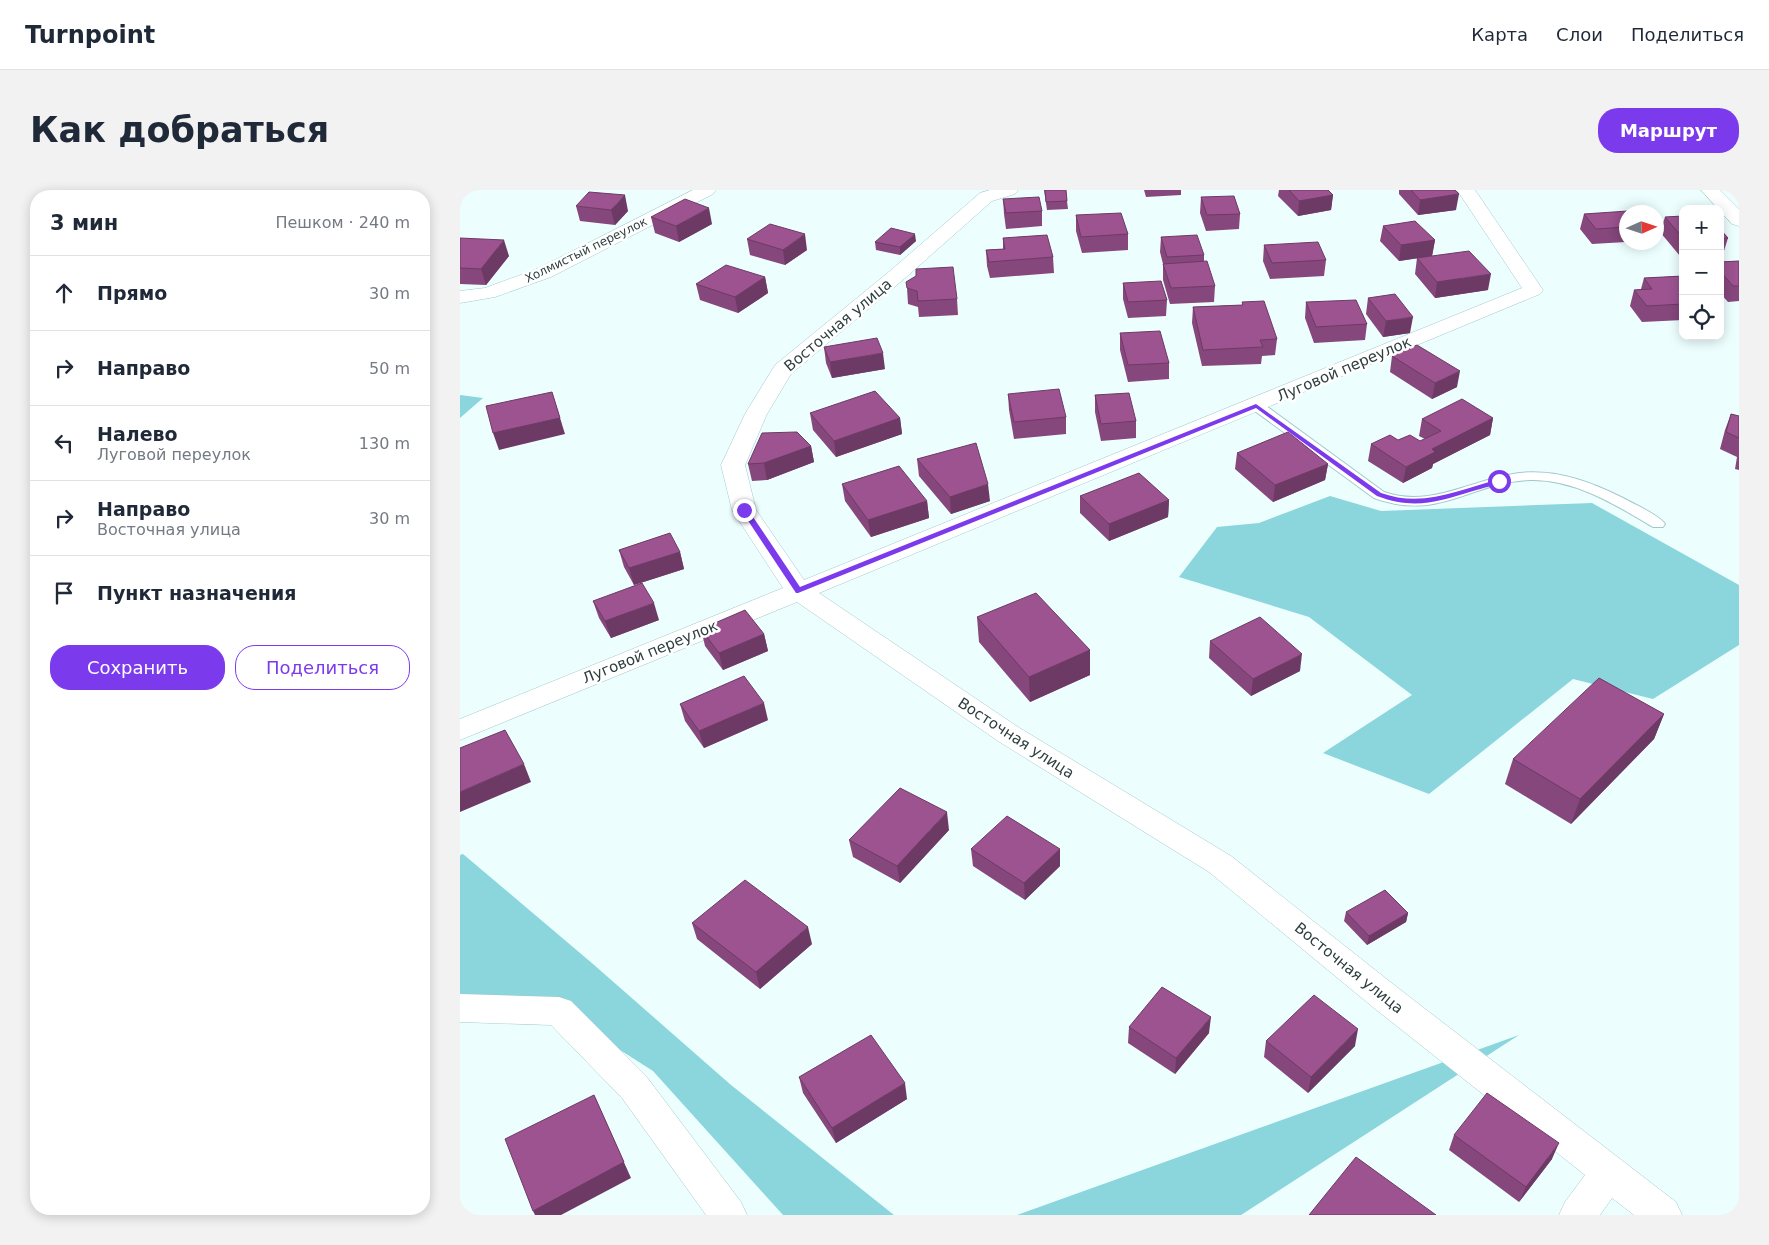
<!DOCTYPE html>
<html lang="ru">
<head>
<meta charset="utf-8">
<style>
  body { margin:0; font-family:"DejaVu Sans",sans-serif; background:#f2f2f3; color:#1f2937 }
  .controls { position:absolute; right:15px; top:15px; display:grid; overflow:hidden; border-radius:10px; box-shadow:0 2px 12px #0003 }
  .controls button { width:45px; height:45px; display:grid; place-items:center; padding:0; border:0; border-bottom:1px solid #e0e1e3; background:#fff; color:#1f2937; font:25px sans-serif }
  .compass { position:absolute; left:1159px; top:15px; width:45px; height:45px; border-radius:50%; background:#fff; box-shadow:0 2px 12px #0003; rotate:87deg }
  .stop { position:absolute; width:15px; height:15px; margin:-11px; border:4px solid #7c3aed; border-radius:50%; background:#fff }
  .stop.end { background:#7c3aed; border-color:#fff; box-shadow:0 1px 5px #0008 }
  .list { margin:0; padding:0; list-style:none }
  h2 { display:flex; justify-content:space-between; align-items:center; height:65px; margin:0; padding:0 20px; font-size:21px }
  h2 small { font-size:16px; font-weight:400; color:#747a83 }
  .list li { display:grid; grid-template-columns:32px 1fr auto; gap:15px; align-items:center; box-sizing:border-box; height:75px; padding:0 20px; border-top:1px solid #e0e1e3 }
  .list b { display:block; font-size:19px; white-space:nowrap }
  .list p { margin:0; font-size:16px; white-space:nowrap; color:#747a83 }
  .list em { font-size:16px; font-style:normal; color:#747a83 }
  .actions { display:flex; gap:10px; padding:15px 20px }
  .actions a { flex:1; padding:11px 0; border:1px solid #7c3aed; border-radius:20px; text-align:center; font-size:18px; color:#7c3aed }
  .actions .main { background:#7c3aed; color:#fff }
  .icon { flex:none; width:28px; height:28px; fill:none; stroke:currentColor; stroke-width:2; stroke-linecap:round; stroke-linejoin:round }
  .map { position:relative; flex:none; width:1279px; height:1025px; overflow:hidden; border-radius:20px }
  header { display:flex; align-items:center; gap:30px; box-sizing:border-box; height:70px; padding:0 25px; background:#fff; border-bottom:1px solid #e0e1e3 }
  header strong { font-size:24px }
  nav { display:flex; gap:28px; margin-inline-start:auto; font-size:18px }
  .intro { display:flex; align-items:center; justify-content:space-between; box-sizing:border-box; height:120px; padding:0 30px }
  h1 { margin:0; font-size:35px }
  .button { padding:12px 22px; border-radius:20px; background:#7c3aed; color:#fff; font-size:18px; font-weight:700 }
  main { display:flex; gap:30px; padding:0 30px }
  aside { flex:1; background:#fff; border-radius:20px; box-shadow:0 2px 12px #0003 }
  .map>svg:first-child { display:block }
</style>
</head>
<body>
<header>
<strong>Turnpoint</strong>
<nav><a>Карта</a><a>Слои</a><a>Поделиться</a></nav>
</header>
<div class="intro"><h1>Как добраться</h1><a class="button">Маршрут</a></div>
<main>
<aside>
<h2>3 мин<small>Пешком · 240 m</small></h2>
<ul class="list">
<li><svg class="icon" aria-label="ahead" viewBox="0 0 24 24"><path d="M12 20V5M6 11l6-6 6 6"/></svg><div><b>Прямо</b></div><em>30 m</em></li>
<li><svg class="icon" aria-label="right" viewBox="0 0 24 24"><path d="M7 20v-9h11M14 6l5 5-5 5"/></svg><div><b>Направо</b></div><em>50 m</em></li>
<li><svg class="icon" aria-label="left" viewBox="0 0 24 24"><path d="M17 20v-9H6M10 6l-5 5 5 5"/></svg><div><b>Налево</b><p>Луговой переулок</p></div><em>130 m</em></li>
<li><svg class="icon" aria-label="right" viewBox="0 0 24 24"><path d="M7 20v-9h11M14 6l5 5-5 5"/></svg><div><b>Направо</b><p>Восточная улица</p></div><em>30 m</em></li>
<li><svg class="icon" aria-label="arrive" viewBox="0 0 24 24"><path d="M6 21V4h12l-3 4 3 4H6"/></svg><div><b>Пункт назначения</b></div></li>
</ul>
<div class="actions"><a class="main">Сохранить</a><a>Поделиться</a></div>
</aside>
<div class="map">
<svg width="1279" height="1025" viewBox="0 0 1279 1025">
  <rect width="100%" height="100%" fill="#edfeff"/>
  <g fill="#8ad6dc">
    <path d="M0,205L23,208L0,228Z"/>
    <path d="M870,306L921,321L1132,313L1279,395V455L1193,509L1113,489L969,604L863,563L952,505L849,427L719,387L757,337L799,333Z"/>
    <path d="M3,664L133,774L271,895L434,1025H323L193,881L99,821L0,818V665Z"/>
    <path d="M1059,845L781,1025H557Z"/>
  </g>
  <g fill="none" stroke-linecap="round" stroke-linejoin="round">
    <g stroke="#a1c9cc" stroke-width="2">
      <path id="lane" d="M797,212L802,213L924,302C969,318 1009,291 1053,284C1091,277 1130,291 1163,308C1174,314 1199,325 1205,334L1203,337H1193C1156,315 1115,289 1070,290C1010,292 980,332 914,308L792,219L791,216L792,213Z"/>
    </g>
    <g stroke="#a1c9cc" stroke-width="1">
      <g id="street">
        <path d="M233,0H256L253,4L91,87L35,107L0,113V101L25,98L77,79Z"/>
        <path d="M530,0H558L555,4L532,11L444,89L331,184L307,224L285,275L296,320L344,390L1062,98L997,0H1015L1083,100L1080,104L359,403L558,537L771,666L938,798L1216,1012L1222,1025H1174L1152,1008L1140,1025H1099L1105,1012L1125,985L914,818L749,682L538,551L337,412L0,550V529L323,398L272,320L261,275L285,224L315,175L430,81L520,3Z"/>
        <path d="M1241,0H1260L1279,19V36L1272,34Z"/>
        <path d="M0,804L99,807L111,811L186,886L281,1012L287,1025H246L162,908L91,835L0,832Z"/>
      </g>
    </g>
    <use href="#lane" fill="#fff" fill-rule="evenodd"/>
    <use href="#street" fill="#fff" fill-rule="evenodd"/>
  </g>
  <g fill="#86477c">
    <path d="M584,0H606L607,11L608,19L587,20Z"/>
    <path d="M684,0H721V5L686,7Z"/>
    <path d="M819,0H868L873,5L871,20L838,26L818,6Z"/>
    <path d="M939,0H995L996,20L958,25L939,4Z"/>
    <path d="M741,7L780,24L779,39L746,41L740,23Z"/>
    <path d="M543,9L582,21V36L546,39L544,24Z"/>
    <path d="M116,16L168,21L155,35L120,31Z"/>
    <path d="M1166,22V52L1132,54L1120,39L1124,24Z"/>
    <path d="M616,25L668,44V60L622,63L616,41Z"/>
    <path d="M1223,26V66H1220L1200,42L1205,27Z"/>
    <path d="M191,27L252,34L219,52L195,43Z"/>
    <path d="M923,36L975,50L972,66L939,71L920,51Z"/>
    <path d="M1260,39L1268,48L1263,64H1260Z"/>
    <path d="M701,47L744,65V72L755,96L754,112L710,114L703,90V74L700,62Z"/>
    <path d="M0,48L49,66L26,95L0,94Z"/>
    <path d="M543,48L593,67L594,83L530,88L527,76L526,60L543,59Z"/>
    <path d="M287,49L347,60L325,75L290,65Z"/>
    <path d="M456,51L440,65L416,60L415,52Z"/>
    <path d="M804,55L866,70L864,86L810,89L803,71Z"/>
    <path d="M957,68L1028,100L975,108L955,84Z"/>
    <path d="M1279,71V111L1268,112L1260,103V72Z"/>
    <path d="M1223,86V130L1182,132L1170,116L1174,100L1181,99L1184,88Z"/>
    <path d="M305,87L308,103L278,123L240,110L236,94Z"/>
    <path d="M663,93L707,110L706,126L668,128L663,109Z"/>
    <path d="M447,98L497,109L498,125L459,127L458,117L448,114Z"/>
    <path d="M908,108L950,143L923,147L906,124Z"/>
    <path d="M782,112L817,149L815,165L802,166L801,174L742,176L732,133L733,117L782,115Z"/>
    <path d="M846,112L907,134L905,150L854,153L845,128Z"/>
    <path d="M660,143L709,173V189L668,192L660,160Z"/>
    <path d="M364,157L425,179L372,188L366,173Z"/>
    <path d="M932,166L997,197L972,209L930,182Z"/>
    <path d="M548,204L606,227V244L554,249L549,220Z"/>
    <path d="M635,205L676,231V248L641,251L635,222Z"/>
    <path d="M350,223L440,228L442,244L376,267L353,240Z"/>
    <path d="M1271,224L1279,226V280L1275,279L1277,267L1260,259L1265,240Z"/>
    <path d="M1033,228L1030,245L973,274L972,278L943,293L908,271L911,254L938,250L960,251L965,249L959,246L962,229Z"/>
    <path d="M351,256L354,272L307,290L292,291L288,274Z"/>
    <path d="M777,263L868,274L865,290L813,312L775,279Z"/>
    <path d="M457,269L530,311L491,324L459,286Z"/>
    <path d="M382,294L467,311L469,328L411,347L385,311Z"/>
    <path d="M620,306L709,310L708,327L649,351L620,323Z"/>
    <path d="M159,360L220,362L224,379L174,395L164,377Z"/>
    <path d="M133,411L199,430L151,448L139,428Z"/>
    <path d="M517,427L630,460V485L570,512L519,452Z"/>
    <path d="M241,439L304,444L308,461L263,480L245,456Z"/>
    <path d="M750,451L840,481L791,506L749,468Z"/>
    <path d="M220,514L308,530L244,558L225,531Z"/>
    <path d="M1204,524L1194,549L1111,634L1045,594L1053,569Z"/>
    <path d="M489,640L440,693L393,667L389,650Z"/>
    <path d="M511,659H600V676L565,710L513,676Z"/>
    <path d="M886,722L948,723L946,732L907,755L884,731Z"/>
    <path d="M232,733L352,754L300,799L237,749Z"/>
    <path d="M669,837L749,843L715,884L668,853Z"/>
    <path d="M806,851L895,856L848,903L804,867Z"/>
    <path d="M339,887L447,909L376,953L343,903Z"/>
    <path d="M994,945L1092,969L1059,1012L989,960Z"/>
  </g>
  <g fill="#6d3a65">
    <path d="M999,4L996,20L958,25L960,10Z"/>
    <path d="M165,5L168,21L155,35L151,20Z"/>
    <path d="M873,5L871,20L838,26L839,11Z"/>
    <path d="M249,18L252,34L219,52L216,36Z"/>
    <path d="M345,44L347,60L325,75L323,60Z"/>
    <path d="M455,44L456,51L440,65V57Z"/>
    <path d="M44,50L49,66L26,95L21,79Z"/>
    <path d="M975,50L972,66L939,71L941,55Z"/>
    <path d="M1031,84L1028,100L975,108L977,92Z"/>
    <path d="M305,87L308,103L278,123L275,107Z"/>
    <path d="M953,127L950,143L923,147L926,131Z"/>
    <path d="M423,163L425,179L372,188L370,172Z"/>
    <path d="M1000,181L997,197L972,209L975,193Z"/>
    <path d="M92,202L105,244L39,260L33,243Z"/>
    <path d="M440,228L442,244L376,267L374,251Z"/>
    <path d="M1033,228L1030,245L973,274L972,278L943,293L946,277L972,259Z"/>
    <path d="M351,256L354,272L307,290L304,273Z"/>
    <path d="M868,274L865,290L813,312L815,295Z"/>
    <path d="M528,294L530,311L491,324L490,307Z"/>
    <path d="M709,310L708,327L649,351V334Z"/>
    <path d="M467,311L469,328L411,347L408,330Z"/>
    <path d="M220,362L224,379L174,395L169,378Z"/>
    <path d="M194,413L199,430L151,448L145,431Z"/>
    <path d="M304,444L308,461L263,480L259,463Z"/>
    <path d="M630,460V485L570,512L569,487Z"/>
    <path d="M842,464L840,481L791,506L793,489Z"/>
    <path d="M304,513L308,530L244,558L239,541Z"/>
    <path d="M1204,524L1194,549L1111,634L1120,609Z"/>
    <path d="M64,574L71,592L0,622V602Z"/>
    <path d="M487,622L489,640L440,693L437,676Z"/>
    <path d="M600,659V676L565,710L564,693Z"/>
    <path d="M948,723L946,732L907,755L909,746Z"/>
    <path d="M348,737L352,754L300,799L296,782Z"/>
    <path d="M751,827L749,843L715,884L716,868Z"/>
    <path d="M898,839L895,856L848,903L851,887Z"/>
    <path d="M445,893L447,909L376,953L372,938Z"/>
    <path d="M134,905L171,988L101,1025H75L73,1021Z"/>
    <path d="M1099,953L1092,969L1059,1012L1066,997Z"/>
  </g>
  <g fill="#9c5390" stroke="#6d3a65">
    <path d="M585,0H606L607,11L586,12Z"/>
    <path d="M829,0H868L873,5L839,11Z"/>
    <path d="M951,0H995L999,4L960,10Z"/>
    <path d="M129,2L165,5L151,20L116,16Z"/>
    <path d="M774,6L780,24L747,25L741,7Z"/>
    <path d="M579,7L582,21L546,23L543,9Z"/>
    <path d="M225,9L249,18L216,36L191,27Z"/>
    <path d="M1168,21L1169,22H1166V37L1136,39L1124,24Z"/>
    <path d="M661,23L668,44L621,47L616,25Z"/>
    <path d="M1223,26V48L1205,27Z"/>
    <path d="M955,31L975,50L941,55L923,36Z"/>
    <path d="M310,34L345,44L323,60L287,49Z"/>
    <path d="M431,38L455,44L440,57L415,52Z"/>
    <path d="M1260,39L1268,48L1260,49Z"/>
    <path d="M587,45L593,67L529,72L526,60L545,59L543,48Z"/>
    <path d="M737,45L744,65L707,67L701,47Z"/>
    <path d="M0,48L44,50L21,79L0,78Z"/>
    <path d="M858,52L866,70L812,73L804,55Z"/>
    <path d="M1009,61L1031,84L977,92L957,68Z"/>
    <path d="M747,71L755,96L711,98L703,74Z"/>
    <path d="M1279,71V96H1273L1260,81V72Z"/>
    <path d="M266,75L305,87L275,107L236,94Z"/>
    <path d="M493,77L497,109L458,111L457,101L447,98L446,92L456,86V79Z"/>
    <path d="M1223,86V114L1187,116L1174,100L1192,99L1184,88Z"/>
    <path d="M701,91L707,110L668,112L663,93Z"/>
    <path d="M935,104L953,127L926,131L908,108Z"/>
    <path d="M896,110L907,134L856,137L846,112Z"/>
    <path d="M804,111L817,149L800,150L803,157L743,160L733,117L783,115L782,112Z"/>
    <path d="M700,141L709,173L668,175L660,143Z"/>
    <path d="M417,148L423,163L370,172L364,157Z"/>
    <path d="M957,155L1000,181L975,193L932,166Z"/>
    <path d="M599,199L606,227L554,232L548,204Z"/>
    <path d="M415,201L440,228L374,251L350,223Z"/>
    <path d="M92,202L100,228L33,243L26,216Z"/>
    <path d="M669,203L676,231L641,234L635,205Z"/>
    <path d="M1002,209L1033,228L972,259L975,262L946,277L911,254L930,245L938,250L950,245L960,251L981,241L962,229Z"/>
    <path d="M1271,224L1279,226V248L1266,242Z"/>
    <path d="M337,242L351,256L304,273L288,274L302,243Z"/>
    <path d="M828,242L868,274L815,295L777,263Z"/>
    <path d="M516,253L528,294L490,307L457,269Z"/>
    <path d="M439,276L467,311L408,330L382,294Z"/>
    <path d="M679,283L709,310L649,334L620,306Z"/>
    <path d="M210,343L220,362L169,378L159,360Z"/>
    <path d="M182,393L194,413L145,431L133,411Z"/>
    <path d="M576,403L630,460L569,487L517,427Z"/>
    <path d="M285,420L304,444L259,463L241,439Z"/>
    <path d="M800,427L842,464L793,489L750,451Z"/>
    <path d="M284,486L304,513L239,541L220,514Z"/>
    <path d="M1139,488L1204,524L1120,609L1053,569Z"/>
    <path d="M45,540L64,574L0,602V558Z"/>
    <path d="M440,598L487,622L437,676L389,650Z"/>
    <path d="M547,626L600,659L564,693L511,659Z"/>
    <path d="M285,690L348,737L296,782L232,733Z"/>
    <path d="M925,700L948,723L909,746L886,722Z"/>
    <path d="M702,797L751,827L716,868L669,837Z"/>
    <path d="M854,805L898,839L851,887L806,851Z"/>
    <path d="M411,845L445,893L372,938L339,887Z"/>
    <path d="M1027,903L1099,953L1066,997L994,945Z"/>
    <path d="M134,905L164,972L73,1021L45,949Z"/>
    <path d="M896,967L976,1025H849Z"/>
  </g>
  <path fill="#7c3aed" d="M796,214L921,303C963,318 999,300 1039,289L1043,291C1035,296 1022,298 1013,301C977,312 954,320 917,306L796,218L338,403H336L281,320L287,318L340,397Z"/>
  <g text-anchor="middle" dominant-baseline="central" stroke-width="5" stroke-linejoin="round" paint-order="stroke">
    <g font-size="12" fill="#2e3e3f" stroke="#fff">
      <text transform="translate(126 60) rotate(-26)">Холмистый переулок</text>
    </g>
    <g font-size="15" fill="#2e3e3f" stroke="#fff">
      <text transform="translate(378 135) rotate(-40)">Восточная улица</text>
      <text transform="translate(884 179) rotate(-23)">Луговой переулок</text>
      <text transform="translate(190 462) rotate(-22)">Луговой переулок</text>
      <text transform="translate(556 548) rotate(33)">Восточная улица</text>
      <text transform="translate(889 778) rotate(39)">Восточная улица</text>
    </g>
  </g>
</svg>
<div class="controls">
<button>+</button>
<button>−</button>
<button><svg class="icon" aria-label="locate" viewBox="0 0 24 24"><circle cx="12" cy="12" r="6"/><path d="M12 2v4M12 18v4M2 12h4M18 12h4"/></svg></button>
</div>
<svg class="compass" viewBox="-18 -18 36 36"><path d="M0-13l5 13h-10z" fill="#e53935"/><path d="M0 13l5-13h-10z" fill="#747a83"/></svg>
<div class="stop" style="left:1039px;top:291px"></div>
<div class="stop end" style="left:284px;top:320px"></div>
</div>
</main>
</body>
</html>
